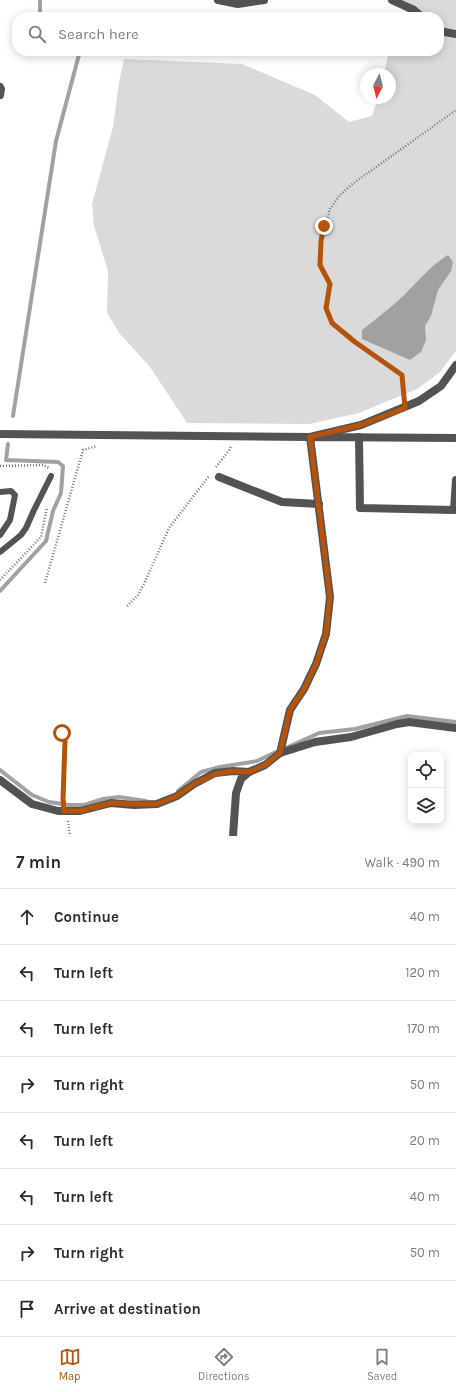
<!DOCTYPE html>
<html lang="en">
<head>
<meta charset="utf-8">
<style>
  body { margin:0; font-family:Karla,sans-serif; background:#f7f7f7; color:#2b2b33 }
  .controls { position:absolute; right:12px; bottom:12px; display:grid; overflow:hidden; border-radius:8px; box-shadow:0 2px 10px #0003 }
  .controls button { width:36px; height:36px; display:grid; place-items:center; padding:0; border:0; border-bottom:1px solid #e1e1e2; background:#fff; color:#2b2b33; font:20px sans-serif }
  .compass { position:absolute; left:360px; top:68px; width:36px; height:36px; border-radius:50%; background:#fff; box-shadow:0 2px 10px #0003; rotate:187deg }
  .stop { position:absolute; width:12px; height:12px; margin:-9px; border:3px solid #b45309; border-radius:50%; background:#fff }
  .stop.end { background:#b45309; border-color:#fff; box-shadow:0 1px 4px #0008 }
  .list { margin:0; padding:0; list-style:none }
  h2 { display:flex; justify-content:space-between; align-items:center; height:52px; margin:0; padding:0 16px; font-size:17px }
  h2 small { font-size:13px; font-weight:400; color:#7c7c81 }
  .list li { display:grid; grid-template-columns:26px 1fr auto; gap:12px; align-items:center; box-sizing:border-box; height:56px; padding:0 16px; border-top:1px solid #e1e1e2 }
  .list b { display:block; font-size:15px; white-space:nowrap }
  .list em { font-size:13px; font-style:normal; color:#7c7c81 }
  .icon { flex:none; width:22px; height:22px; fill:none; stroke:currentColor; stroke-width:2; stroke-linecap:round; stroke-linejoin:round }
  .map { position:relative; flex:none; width:456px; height:836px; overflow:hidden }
  .search { position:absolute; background:#fff; box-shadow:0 2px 10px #0003; left:12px; right:12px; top:12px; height:44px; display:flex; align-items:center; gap:10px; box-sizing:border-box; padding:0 14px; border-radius:16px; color:#7c7c81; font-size:15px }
  .sheet { height:500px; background:#fff }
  nav { display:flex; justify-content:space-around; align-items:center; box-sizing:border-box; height:56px; border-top:1px solid #e1e1e2; background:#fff; font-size:11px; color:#7c7c81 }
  nav a { display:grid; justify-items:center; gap:2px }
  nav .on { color:#b45309 }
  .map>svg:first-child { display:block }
</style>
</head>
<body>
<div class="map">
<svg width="456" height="836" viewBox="0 0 456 836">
  <rect width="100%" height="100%" fill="#fff"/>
  <path fill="#dadada" d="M400,0H456V351L439,373L417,389L359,413L309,424L187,423L150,367L120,334L107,313L108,271L94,226L92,204L113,127L119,82L124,59L242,64L315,95L349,122L372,116L378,98H390V74H384L389,51H439V17H408Z"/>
  <path fill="#a1a1a1" d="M448,255L453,262L451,271L438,290L431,316L425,326L426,340L421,352L410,360L362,339V330C378,317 395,305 409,290C421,278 433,264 448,255Z"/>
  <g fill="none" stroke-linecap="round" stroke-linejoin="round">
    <g stroke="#a1a1a1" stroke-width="4">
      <path d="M40,0V17"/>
      <path d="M13,416L56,141L80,51"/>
      <path d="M0,591L46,541L53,511L61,493L63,466L58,462L6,460L8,444"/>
      <path d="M286,748L319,733L355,729L407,716L456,722"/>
      <path d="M0,770L32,795L49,802L69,805H84L103,799L119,797L146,801"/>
      <path d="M178,791L201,772L220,767L257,761L276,752"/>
    </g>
    <g stroke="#757575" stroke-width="2.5" stroke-dasharray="1 2" stroke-linecap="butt">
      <path d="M404,397L402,375L355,343L332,323L327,308L330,284L320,265L321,241L330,209L339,196L351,185L456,110"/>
      <path d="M0,466L43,465L49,468"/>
      <path d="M216,467L230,449L231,445"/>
      <path d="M0,580L41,537L47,507"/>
      <path d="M45,583L83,450L97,446"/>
      <path d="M127,606L138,595L144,584L169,528L209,476"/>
      <path d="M62,733L65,741L64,803"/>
      <path d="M68,821L70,836"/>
    </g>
    <g stroke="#535353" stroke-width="6">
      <path d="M0,492L11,491L15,495L10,520L0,535"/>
      <path d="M0,552L21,535L26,528L34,510L51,476"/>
    </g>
    <g stroke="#535353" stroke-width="8">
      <path d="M218,0L238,4L264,0"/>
      <path d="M392,0L414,10L422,17"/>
      <path d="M439,31L456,34"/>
      <path d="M0,87L1,89L0,95"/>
      <path d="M359,437L360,508L454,510L456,480"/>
      <path d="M219,477L282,502L319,504"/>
      <path d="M280,753L290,710L304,689L316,664L326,634L330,597L310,437L456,438"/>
      <path d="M0,780L32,804L58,811H80L111,803L134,805L157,804L177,796L194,784L215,773L233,771L249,772"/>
      <path d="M233,836L236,793L241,779L249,772L265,765L280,753L315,742L351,737L397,724L409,722L456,728"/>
    </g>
    <path stroke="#535353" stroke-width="8" d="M0,434L310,437L361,425L419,401L441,386L456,365"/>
  </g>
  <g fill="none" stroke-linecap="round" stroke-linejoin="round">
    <path stroke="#b45309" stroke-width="5" d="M62,733L65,741L63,799L64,811H80L111,803L134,804H157L177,796L194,784L216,774L233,771L249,772L265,765L280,753L290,710L304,689L316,664L326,634L330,597L310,437L361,425L405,408L402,375L355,342L332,323L326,308L330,284L320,265L321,241L324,226"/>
  </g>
</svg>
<div class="controls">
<button><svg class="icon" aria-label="locate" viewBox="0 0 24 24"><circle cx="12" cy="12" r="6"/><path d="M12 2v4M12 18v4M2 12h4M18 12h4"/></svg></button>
<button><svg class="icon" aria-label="layers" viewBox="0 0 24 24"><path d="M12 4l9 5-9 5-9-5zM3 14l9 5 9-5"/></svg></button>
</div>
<svg class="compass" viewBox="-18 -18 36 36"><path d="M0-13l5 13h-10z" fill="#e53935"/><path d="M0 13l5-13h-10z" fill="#7c7c81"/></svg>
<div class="stop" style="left:62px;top:733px"></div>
<div class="stop end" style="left:324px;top:226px"></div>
<div class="search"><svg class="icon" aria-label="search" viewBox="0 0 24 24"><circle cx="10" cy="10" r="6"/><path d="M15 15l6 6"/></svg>Search here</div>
</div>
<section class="sheet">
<h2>7 min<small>Walk · 490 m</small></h2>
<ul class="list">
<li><svg class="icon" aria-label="ahead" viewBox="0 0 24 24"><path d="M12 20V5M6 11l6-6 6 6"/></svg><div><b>Continue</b></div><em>40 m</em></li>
<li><svg class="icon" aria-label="left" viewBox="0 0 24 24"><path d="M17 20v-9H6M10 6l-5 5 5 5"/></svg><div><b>Turn left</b></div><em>120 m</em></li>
<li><svg class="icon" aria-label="left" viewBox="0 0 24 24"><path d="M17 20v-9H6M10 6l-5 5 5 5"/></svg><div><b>Turn left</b></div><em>170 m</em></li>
<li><svg class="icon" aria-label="right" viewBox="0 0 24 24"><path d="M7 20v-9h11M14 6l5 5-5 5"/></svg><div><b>Turn right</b></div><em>50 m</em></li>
<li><svg class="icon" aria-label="left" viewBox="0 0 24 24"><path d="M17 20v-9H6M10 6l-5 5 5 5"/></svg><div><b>Turn left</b></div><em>20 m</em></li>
<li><svg class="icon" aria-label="left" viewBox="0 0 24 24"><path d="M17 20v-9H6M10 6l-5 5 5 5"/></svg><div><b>Turn left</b></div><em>40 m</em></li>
<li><svg class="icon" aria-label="right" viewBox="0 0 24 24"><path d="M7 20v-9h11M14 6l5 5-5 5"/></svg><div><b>Turn right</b></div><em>50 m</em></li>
<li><svg class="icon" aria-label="arrive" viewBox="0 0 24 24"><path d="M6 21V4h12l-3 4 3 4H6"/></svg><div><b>Arrive at destination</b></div></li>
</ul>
</section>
<nav>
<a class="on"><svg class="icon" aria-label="map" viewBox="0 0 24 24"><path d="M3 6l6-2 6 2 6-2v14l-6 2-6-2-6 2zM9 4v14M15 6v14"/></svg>Map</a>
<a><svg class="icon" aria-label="directions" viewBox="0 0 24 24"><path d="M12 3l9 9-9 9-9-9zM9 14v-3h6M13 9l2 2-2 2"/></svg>Directions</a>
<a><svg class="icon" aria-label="saved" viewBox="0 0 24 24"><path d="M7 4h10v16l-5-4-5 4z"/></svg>Saved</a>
</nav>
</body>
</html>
